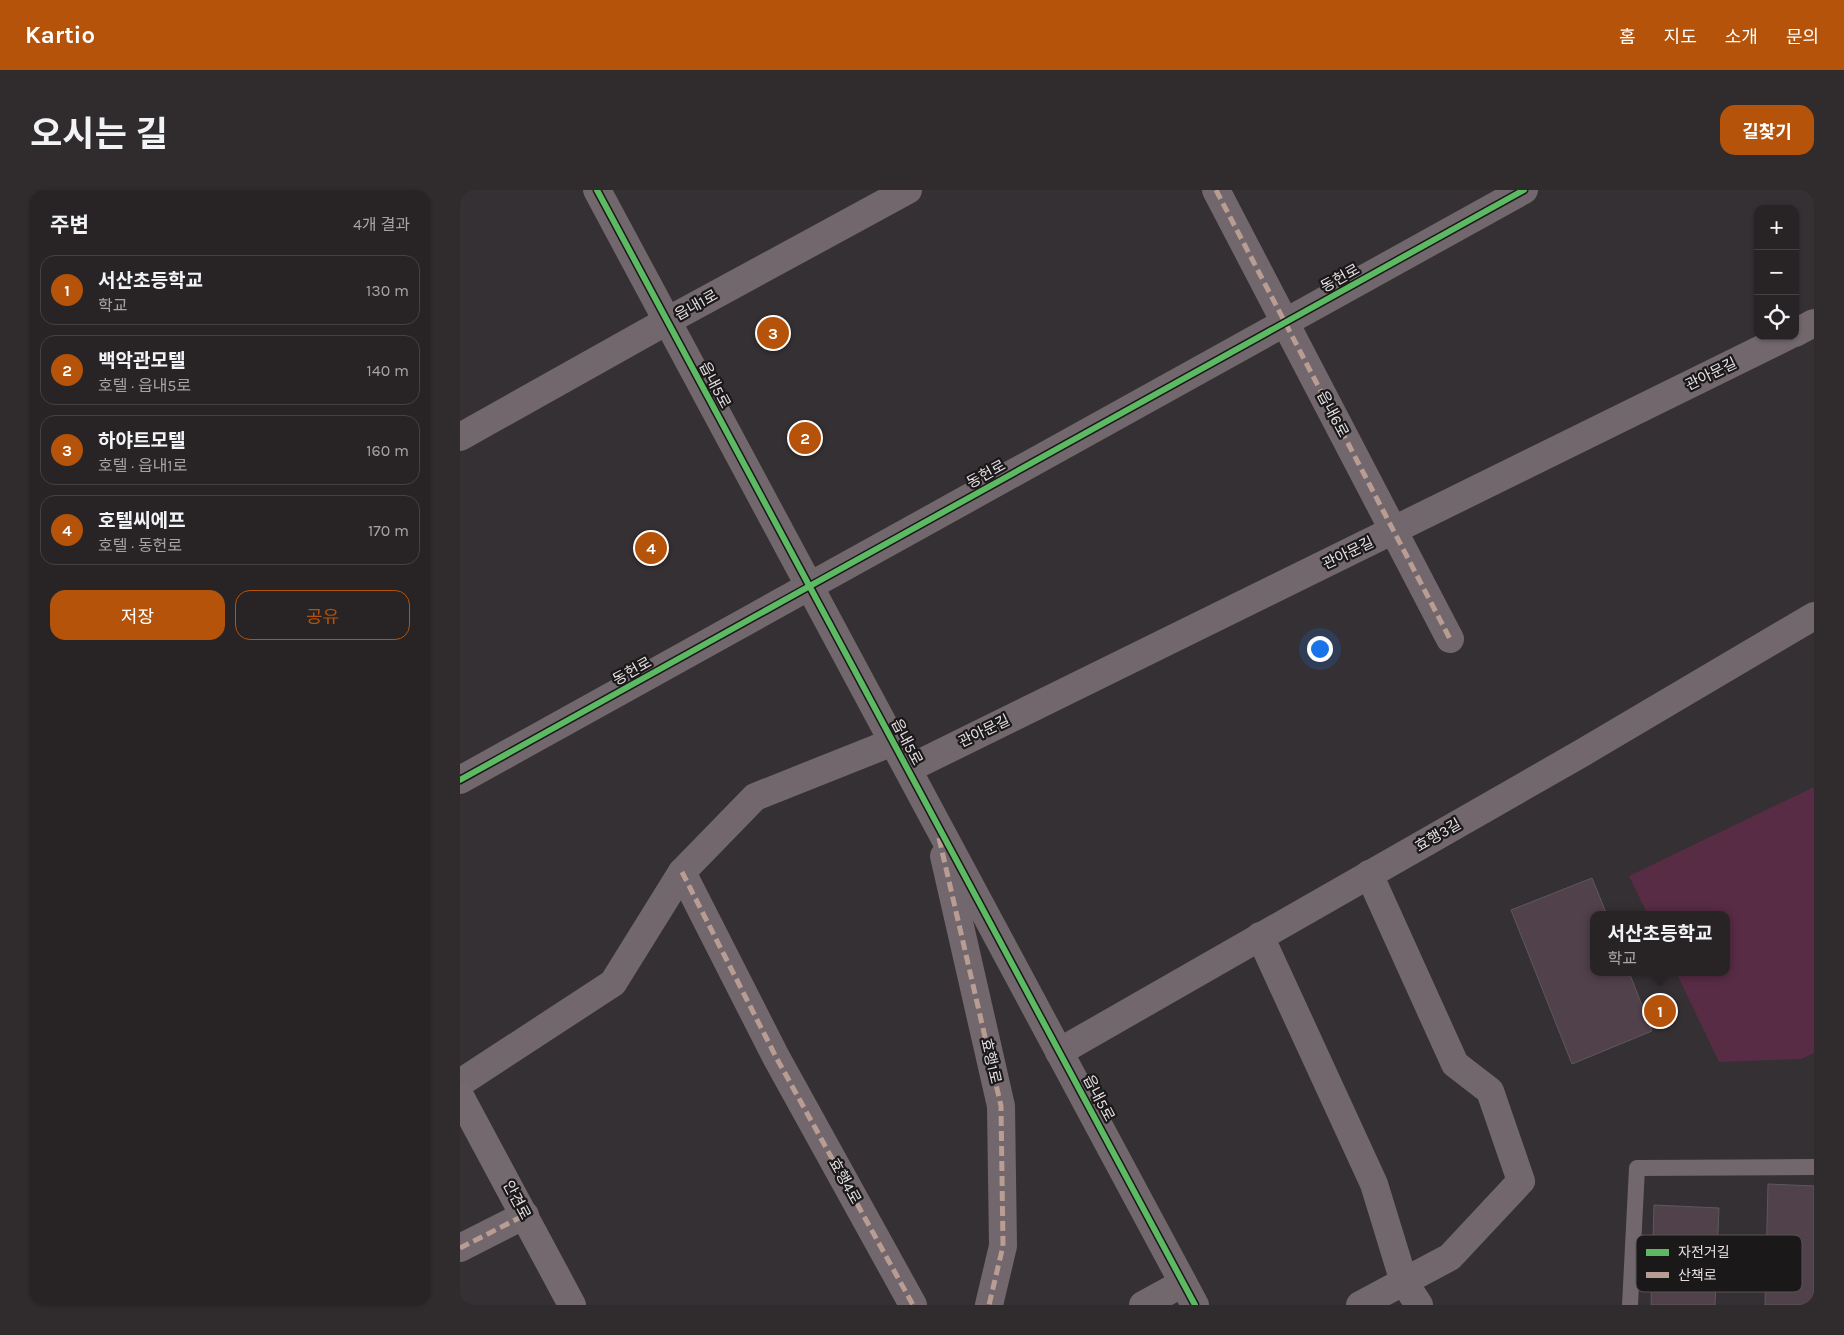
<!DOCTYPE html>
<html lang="ko">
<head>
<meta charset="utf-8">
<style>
  body { margin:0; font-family:Karla,"Noto Sans KR",sans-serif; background:#302c2e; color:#f1f3f6 }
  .controls { position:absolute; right:15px; top:15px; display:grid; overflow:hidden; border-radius:10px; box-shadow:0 1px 4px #0004 }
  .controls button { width:45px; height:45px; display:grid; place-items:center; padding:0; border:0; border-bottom:1px solid #444143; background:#282426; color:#f1f3f6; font:25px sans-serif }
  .you { position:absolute; left:859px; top:458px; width:18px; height:18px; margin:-12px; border:4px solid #fff; border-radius:50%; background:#1a73e8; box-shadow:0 0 0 8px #1a73e833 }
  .badge { display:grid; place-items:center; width:32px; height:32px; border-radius:50%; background:#b45309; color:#fff; font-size:16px; font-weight:700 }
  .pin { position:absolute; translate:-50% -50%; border:2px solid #fff; box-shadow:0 1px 5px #0006 }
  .popup { position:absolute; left:1130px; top:721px; width:140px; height:65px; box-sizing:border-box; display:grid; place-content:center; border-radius:10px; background:#282426; filter:drop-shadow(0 1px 4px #0005); font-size:16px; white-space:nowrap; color:#a5a4a7 }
  .popup b { font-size:19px; color:#f1f3f6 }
  .popup::after { content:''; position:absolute; left:50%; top:100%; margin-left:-10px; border:10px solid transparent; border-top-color:#282426 }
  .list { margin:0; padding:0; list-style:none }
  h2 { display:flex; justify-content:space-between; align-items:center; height:65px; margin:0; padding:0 20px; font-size:21px }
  h2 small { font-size:16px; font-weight:400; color:#a5a4a7 }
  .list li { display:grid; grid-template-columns:32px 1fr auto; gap:15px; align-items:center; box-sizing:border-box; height:70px; margin:0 10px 10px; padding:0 10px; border:1px solid #444143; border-radius:15px }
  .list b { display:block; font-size:19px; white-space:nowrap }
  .list p { margin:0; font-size:16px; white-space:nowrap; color:#a5a4a7 }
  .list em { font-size:16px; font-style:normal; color:#a5a4a7 }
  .actions { display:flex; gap:10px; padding:15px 20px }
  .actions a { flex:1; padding:11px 0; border:1px solid #b45309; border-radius:15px; text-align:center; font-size:18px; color:#b45309 }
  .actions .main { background:#b45309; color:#fff }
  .icon { flex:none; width:28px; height:28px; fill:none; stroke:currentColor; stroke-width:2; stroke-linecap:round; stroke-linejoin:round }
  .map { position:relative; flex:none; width:1354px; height:1115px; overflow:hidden; border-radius:15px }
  header { display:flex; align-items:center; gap:30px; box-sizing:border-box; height:70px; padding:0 25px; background:#b45309; color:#fff }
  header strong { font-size:24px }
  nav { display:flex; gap:28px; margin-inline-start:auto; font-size:18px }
  .intro { display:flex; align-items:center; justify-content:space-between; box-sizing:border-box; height:120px; padding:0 30px }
  h1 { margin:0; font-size:35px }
  .button { padding:12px 22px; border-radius:15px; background:#b45309; color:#fff; font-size:18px; font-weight:700 }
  main { display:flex; gap:30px; padding:0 30px }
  aside { flex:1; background:#282426; border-radius:15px; box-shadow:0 1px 4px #0004 }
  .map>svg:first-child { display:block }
</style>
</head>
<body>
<header>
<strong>Kartio</strong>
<nav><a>홈</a><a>지도</a><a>소개</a><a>문의</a></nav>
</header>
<div class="intro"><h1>오시는 길</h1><a class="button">길찾기</a></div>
<main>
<aside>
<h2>주변<small>4개 결과</small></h2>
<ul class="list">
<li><span class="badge">1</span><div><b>서산초등학교</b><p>학교</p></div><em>130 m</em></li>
<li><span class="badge">2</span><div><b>백악관모텔</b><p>호텔 · 읍내5로</p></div><em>140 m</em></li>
<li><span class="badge">3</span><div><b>하야트모텔</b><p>호텔 · 읍내1로</p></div><em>160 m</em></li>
<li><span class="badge">4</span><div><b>호텔씨에프</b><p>호텔 · 동헌로</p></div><em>170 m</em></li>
</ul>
<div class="actions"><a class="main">저장</a><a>공유</a></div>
</aside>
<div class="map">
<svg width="1354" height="1115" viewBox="0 0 1354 1115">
  <rect width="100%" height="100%" fill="#353033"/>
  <path fill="#592c46" d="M1354,597V863L1341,869L1259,872L1216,782H1266V725H1188L1169,686Z"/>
  <g fill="#51414a" stroke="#5d595b">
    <path d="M1132,688L1147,725H1134V782H1169L1192,841L1112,874L1051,720Z"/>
    <path d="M1308,994L1354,996V1115H1305Z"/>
    <path d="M1194,1015L1259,1018L1255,1115H1191Z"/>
  </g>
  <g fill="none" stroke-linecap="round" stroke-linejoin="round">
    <path stroke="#71676c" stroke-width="16" d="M1170,1115L1177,978L1354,977"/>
    <g stroke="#71676c" stroke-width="28">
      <path d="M137,0L735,1115"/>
      <path d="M756,0L990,449"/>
      <path d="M1335,143L1354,133"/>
      <path d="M0,247L207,131L448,0"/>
      <path d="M448,579L1328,146"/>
      <path d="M0,590L1064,0"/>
      <path d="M484,666L541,916L543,1056L529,1115"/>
      <path d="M222,682L316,867L453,1115"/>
      <path d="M800,746L914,994L944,1092L959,1115"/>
      <path d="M599,862L1122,563L1354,426"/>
      <path d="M0,893L153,793L222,682L295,607L433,552"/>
      <path d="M0,1058L65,1025"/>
      <path d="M683,1115L723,1093"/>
      <path d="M900,1115L990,1067L1061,991L1030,901L995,874L909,684"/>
    </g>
    <path stroke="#74696e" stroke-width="28" d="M0,906L112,1115"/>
    <g stroke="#b99d93" stroke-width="5" stroke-dasharray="10 5" stroke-linecap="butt">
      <path d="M756,0L990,449"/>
      <path d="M479,648L541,916L543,1056L529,1115"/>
      <path d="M222,682L316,867L453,1115"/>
      <path d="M0,1058L65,1025"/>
    </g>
    <g stroke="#1b181a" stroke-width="9">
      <g id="cycleway">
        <path d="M137,0L735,1115"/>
        <path d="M0,590L1064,0"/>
      </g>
    </g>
    <use href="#cycleway" stroke="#5cba63" stroke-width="6"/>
  </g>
  <g text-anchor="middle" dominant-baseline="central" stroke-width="4.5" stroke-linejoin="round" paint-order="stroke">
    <g font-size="15" fill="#e4dfe1" stroke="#1b181a">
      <text transform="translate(880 88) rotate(-29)">동헌로</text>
      <text transform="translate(236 115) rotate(-29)">읍내1로</text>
      <text transform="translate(1251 184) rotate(-26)">관아문길</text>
      <text transform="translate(255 195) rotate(62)">읍내5로</text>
      <text transform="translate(873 224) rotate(62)">읍내6로</text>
      <text transform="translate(526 284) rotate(-29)">동헌로</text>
      <text transform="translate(888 363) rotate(-26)">관아문길</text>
      <text transform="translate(172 481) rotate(-29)">동헌로</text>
      <text transform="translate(524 541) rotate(-26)">관아문길</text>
      <text transform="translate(447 552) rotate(62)">읍내5로</text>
      <text transform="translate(978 645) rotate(-30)">효행3길</text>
      <text transform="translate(531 871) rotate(77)">효행1로</text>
      <text transform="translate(639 908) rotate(62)">읍내5로</text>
      <text transform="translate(385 991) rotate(61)">효행4로</text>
      <text transform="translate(57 1010) rotate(62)">안견로</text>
    </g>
  </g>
  <rect x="1176" y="1045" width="166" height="57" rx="8" fill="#1b181a" stroke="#575456" stroke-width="1"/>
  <rect x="1186" y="1059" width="23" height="7" fill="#5cba63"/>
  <rect x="1186" y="1082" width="23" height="6" fill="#b99d93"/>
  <g font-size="14" fill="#e4dfe1">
    <text x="1218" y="1067">자전거길</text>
    <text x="1218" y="1090">산책로</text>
  </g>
</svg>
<div class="controls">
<button>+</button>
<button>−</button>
<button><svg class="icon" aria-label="locate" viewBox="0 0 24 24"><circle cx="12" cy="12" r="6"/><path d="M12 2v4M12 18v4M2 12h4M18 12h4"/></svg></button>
</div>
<div class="you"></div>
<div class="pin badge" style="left:1200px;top:821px">1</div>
<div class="popup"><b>서산초등학교</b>학교</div>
<div class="pin badge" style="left:345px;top:248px">2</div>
<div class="pin badge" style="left:313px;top:143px">3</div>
<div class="pin badge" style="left:191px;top:358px">4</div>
</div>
</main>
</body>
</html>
